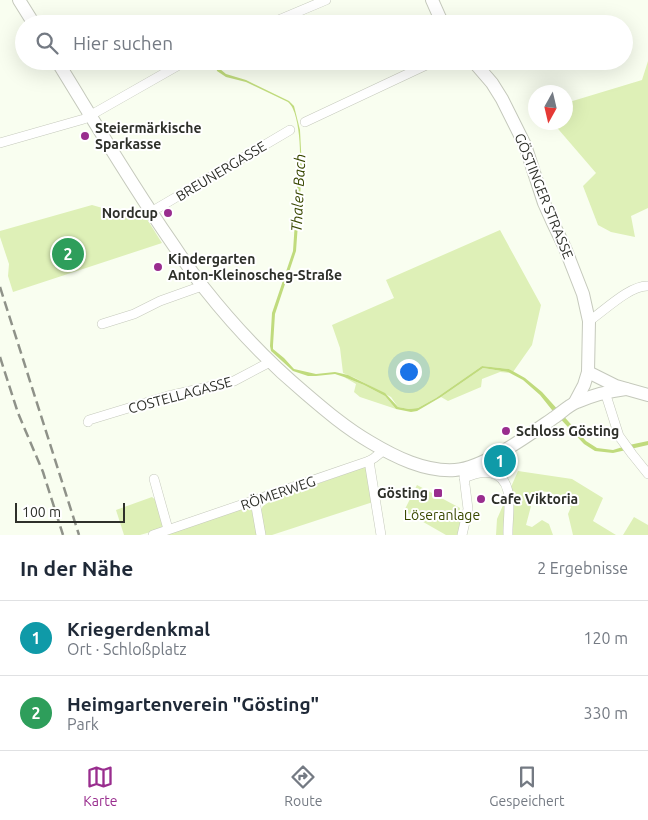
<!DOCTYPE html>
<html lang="de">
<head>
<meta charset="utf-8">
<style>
  body { margin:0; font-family:Ubuntu,sans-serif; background:#f6f6f7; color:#1f2937 }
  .compass { position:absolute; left:528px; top:85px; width:45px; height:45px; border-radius:50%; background:#fff; box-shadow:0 5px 20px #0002; rotate:188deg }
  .scale { position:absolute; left:15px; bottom:12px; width:110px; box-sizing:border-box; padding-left:5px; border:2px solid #2e302a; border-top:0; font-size:14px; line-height:18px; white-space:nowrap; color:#2e302a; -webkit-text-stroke:4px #fff; paint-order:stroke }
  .you { position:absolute; left:408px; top:371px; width:18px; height:18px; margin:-12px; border:4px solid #fff; border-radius:50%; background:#1a73e8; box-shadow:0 0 0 8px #1a73e833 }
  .badge { display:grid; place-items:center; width:32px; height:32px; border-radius:50%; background:#992d8e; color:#fff; font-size:16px; font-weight:700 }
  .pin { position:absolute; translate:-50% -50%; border:2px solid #fff; box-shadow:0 1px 5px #0006 }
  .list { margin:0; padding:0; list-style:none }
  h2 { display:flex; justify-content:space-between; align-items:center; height:65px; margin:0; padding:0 20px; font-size:21px }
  h2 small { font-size:16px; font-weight:400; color:#747a83 }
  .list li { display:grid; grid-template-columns:32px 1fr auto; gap:15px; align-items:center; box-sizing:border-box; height:75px; padding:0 20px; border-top:1px solid #e0e1e3 }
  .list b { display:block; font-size:19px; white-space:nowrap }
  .list p { margin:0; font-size:16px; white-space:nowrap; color:#747a83 }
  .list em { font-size:16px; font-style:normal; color:#747a83 }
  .icon { flex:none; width:28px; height:28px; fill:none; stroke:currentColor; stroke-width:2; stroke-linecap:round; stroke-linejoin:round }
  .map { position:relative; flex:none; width:648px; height:535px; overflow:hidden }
  .search { position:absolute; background:#fff; box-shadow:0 5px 20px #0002; left:15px; right:15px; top:15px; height:55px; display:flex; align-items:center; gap:12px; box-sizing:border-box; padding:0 18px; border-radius:28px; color:#747a83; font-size:19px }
  .sheet { height:215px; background:#fff }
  nav { display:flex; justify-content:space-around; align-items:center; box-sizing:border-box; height:70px; border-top:1px solid #e0e1e3; background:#fff; font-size:14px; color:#747a83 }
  nav a { display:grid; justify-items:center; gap:2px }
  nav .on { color:#992d8e }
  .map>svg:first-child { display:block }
</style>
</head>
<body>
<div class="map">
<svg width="648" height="535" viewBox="0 0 648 535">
  <rect width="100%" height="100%" fill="#f9fef0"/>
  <g fill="#def0b7">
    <path d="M648,61V208L631,216L635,237L611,232L598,225L583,186L596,173L553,123L566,122V103L642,80Z"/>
    <path d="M92,205L113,211L145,216L162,243L13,292L8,276L9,264L0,237V231Z"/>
    <path d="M500,230L541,305L532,345L513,372L509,369L482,366L436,398L418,408L409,409L398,407L391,397L355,378L343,373L340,348L332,325L394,298L386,280Z"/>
    <path d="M483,368L508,372L510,373L500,372L482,379L481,387L448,401L441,397Z"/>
    <path d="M344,377L364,385L385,396L396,409L360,397L354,392L356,384Z"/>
    <path d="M365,467L367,468L373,502L272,535H265L261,510L263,506L274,499Z"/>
    <path d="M518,471L572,479L603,498L593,521L616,535H573L568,514L571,507L550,492L535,491L526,525L532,527L542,520L549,524L553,535H496L497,519Z"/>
    <path d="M417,485L460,508L459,516L462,517L458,535H446L404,511Z"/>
    <path d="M152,497L158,502L163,526L161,529L140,535H124L116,510Z"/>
    <path d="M244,508L250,509L255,513L258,535H165Z"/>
    <path d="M634,517L648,525V535H623Z"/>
  </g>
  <path fill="#c0db7d" d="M215,61H217L220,69L226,74L246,80L289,101L294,106L300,130L302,169L296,251L275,314L273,345V349L284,358L294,369L316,374L335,372L348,375L385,393L398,407L409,409L418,408L436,398L482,366L509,369L525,378L542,392L586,441L597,448L613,450L629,445L648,441V445L613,453L595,451L584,444L552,410L540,395L523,380L508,372L483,368L441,397L417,411L411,412L396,409L385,396L364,385L344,377L335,374L316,376H308L293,371L271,351L270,346L272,313L293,251L298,177C302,160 300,124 293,109C292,106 290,104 288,102L246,82L226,77L217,71Z"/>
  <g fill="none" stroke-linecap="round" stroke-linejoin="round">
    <g stroke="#c5c9bc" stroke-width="10">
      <g id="street">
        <path d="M269,24L326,0"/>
        <path d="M305,122L435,61"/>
        <path d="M0,143L84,119L186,61"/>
        <path d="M151,212L290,130"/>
        <path d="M589,321C604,311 630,285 648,286"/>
        <path d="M102,324L134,314L160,301L202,286"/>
        <path d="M605,392L619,436L632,454L648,474"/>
        <path d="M88,422L89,420L168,396L234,381L270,362"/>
        <path d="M369,461L381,535"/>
        <path d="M464,478C473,474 482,471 491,473C517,478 507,516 508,535"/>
        <path d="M154,479L168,529"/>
        <path d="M255,501L261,535"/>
        <path d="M153,535L369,461L374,458L384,450"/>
        <path d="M462,535L468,509L465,485L464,474"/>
      </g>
    </g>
    <g stroke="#c5c9bc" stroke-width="14">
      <g id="secondary">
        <path d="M19,0L34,24"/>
        <path d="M432,0L440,18L444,24"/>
        <path d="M57,61C94,121 130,182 170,240C181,256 192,273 204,288C234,326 267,361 305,393C326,411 346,428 370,442C395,457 425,472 455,470C484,468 530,434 555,417C562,412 569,405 577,402C593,395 609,391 626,389"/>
        <path d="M473,61L492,83L502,99L525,145L544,203L553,223L565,248L583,294L589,321L588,372L584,385L575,402"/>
        <path d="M588,372L616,386L648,395"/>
      </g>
    </g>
    <use href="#street" stroke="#fff" stroke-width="9"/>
    <use href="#secondary" stroke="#fff" stroke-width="12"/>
    <g stroke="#8f9289" stroke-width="2.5" stroke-dasharray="10 5" stroke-linecap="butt">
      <path d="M0,287L79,535"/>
      <path d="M0,357L18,413L43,472L63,535"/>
    </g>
  </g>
  <g fill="#992d8e" stroke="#fff" stroke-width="2">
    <circle cx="85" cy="136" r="5"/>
    <circle cx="168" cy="213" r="5"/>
    <circle cx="158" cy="267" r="5"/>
    <circle cx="506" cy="431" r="5"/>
    <rect x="433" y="488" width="10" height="10" rx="2.5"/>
    <circle cx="481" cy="499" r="5"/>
  </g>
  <g text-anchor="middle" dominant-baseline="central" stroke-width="4" stroke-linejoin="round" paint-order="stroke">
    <g font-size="14" font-weight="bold" fill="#2e302a" stroke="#fff" text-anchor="start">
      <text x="95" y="128">Steiermärkische<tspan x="95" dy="16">Sparkasse</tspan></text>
      <text x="158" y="213" text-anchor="end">Nordcup</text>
      <text x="168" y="259">Kindergarten<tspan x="168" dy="16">Anton-Kleinoscheg-Straße</tspan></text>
      <text x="516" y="431">Schloss Gösting</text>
      <text x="428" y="493" text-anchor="end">Gösting</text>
      <text x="491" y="499">Cafe Viktoria</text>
    </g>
    <g font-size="14" fill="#2e302a" stroke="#fff">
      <text transform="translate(221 171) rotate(-31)">BREUNERGASSE</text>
      <text transform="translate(544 196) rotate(68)">GÖSTINGER STRASSE</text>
      <text transform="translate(180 395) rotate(-15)">COSTELLAGASSE</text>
      <text transform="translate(278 493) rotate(-19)">RÖMERWEG</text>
    </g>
    <g font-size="14" fill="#3a4900" stroke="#fff">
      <text x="442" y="515">Löseranlage</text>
    </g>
    <g font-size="15" font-style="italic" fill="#394800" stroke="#fff">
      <text transform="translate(298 193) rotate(-87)">Thaler Bach</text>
    </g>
  </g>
</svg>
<svg class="compass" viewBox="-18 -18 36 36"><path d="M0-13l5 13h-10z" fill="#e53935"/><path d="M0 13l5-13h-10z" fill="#747a83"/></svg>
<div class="scale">100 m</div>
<div class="you"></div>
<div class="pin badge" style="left:500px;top:461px;background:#0f9aa8">1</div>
<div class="pin badge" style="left:68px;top:254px;background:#2e9e5b">2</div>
<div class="search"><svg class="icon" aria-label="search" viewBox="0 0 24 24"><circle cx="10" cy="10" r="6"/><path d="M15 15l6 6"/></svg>Hier suchen</div>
</div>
<section class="sheet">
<h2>In der Nähe<small>2 Ergebnisse</small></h2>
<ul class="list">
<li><span class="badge" style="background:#0f9aa8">1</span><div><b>Kriegerdenkmal</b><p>Ort · Schloßplatz</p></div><em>120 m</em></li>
<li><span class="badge" style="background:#2e9e5b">2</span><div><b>Heimgartenverein &quot;Gösting&quot;</b><p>Park</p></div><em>330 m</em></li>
</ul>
</section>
<nav>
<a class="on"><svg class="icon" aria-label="map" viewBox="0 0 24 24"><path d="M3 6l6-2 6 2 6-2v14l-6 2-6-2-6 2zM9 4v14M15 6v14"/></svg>Karte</a>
<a><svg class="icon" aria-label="directions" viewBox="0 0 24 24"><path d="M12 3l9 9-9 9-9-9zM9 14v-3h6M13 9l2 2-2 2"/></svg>Route</a>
<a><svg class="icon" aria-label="saved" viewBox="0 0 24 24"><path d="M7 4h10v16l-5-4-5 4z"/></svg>Gespeichert</a>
</nav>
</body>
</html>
